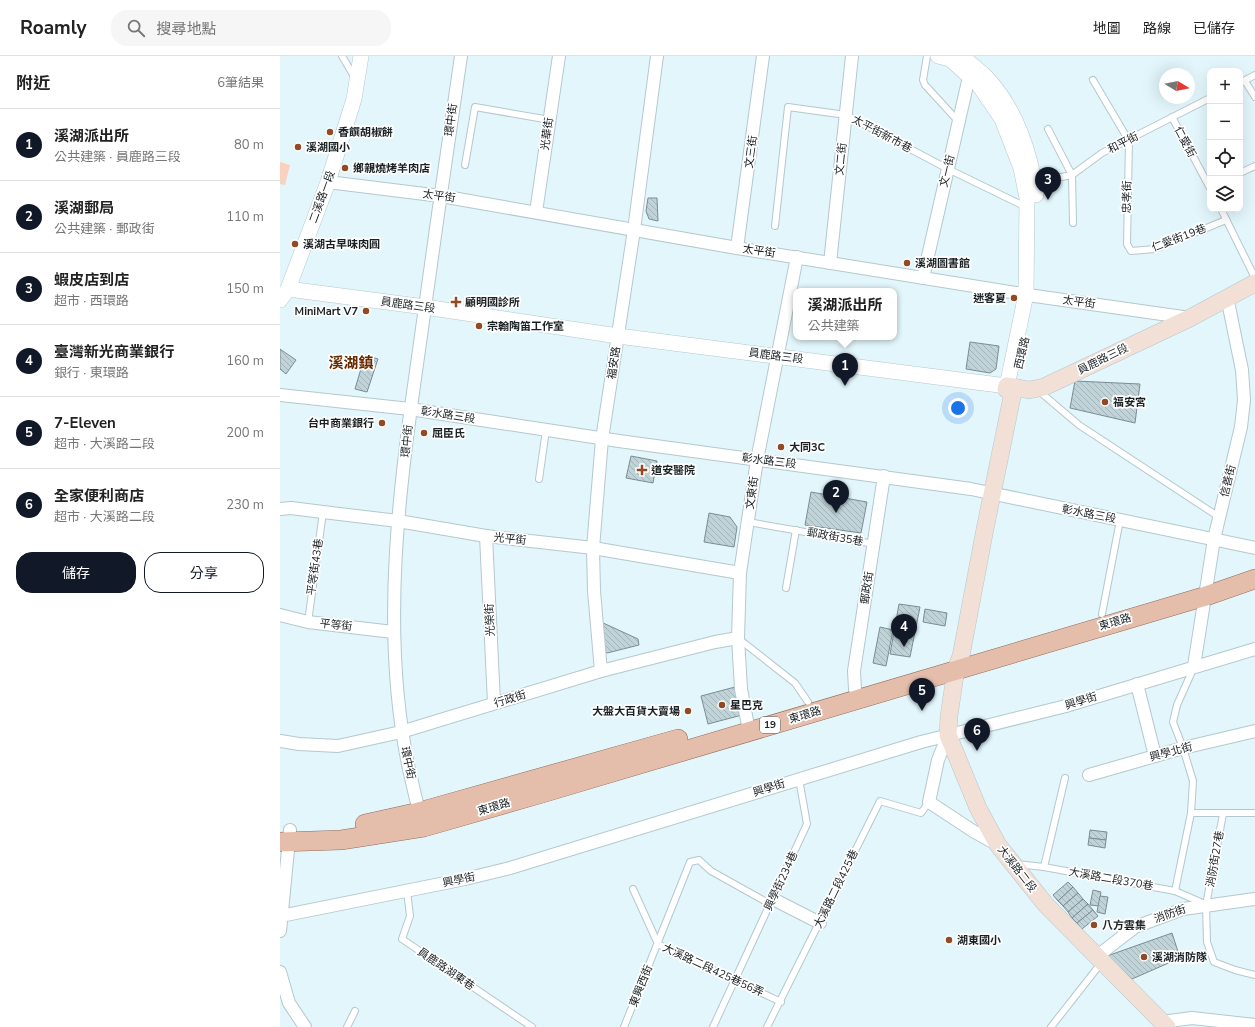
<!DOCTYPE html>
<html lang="zh-TW">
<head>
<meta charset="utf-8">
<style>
  body { margin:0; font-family:"Nunito Sans","Noto Sans TC",sans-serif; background:#f6f6f6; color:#222 }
  .controls { position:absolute; right:12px; top:12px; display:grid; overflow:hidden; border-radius:8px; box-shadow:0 4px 16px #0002 }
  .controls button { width:36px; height:36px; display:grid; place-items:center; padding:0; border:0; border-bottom:1px solid #e0e0e0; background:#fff; color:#222; font:20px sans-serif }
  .compass { position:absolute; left:879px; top:12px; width:36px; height:36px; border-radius:50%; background:#fff; box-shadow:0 4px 16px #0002; rotate:100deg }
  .you { position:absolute; left:678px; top:352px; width:14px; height:14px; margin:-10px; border:3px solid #fff; border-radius:50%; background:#1a73e8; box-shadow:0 0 0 6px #1a73e833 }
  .badge { display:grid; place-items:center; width:26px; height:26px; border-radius:50%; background:#111827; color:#fff; font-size:13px; font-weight:700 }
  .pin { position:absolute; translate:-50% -33px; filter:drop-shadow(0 1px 2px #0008) }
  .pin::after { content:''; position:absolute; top:21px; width:14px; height:12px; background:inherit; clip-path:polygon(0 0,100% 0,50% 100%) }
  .popup { position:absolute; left:513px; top:232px; width:104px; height:52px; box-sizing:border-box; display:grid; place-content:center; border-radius:8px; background:#fff; filter:drop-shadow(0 1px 3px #0005); font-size:13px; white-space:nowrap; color:#767676 }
  .popup b { font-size:15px; color:#222 }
  .popup::after { content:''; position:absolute; left:50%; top:100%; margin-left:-8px; border:8px solid transparent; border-top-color:#fff }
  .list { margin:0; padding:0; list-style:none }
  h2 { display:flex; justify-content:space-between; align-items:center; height:52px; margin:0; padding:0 16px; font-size:17px }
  h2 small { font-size:13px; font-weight:400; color:#767676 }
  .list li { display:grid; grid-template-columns:26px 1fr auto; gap:12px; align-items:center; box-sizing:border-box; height:72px; padding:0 16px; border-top:1px solid #e0e0e0 }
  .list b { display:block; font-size:15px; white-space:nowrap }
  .list p { margin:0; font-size:13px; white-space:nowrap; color:#767676 }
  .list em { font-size:13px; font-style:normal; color:#767676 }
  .actions { display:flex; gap:8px; padding:12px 16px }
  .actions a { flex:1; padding:9px 0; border:1px solid #111827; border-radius:16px; text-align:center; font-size:14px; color:#111827 }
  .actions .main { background:#111827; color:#fff }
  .icon { flex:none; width:22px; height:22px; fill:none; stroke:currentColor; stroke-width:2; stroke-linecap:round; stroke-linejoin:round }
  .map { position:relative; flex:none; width:975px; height:971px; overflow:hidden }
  header { display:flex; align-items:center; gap:24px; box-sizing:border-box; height:56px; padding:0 20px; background:#fff; border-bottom:1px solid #e0e0e0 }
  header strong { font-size:19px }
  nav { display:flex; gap:22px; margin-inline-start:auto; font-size:14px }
  .search { width:280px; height:36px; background:#f6f6f6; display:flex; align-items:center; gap:10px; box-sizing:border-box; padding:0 14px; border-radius:16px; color:#767676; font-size:15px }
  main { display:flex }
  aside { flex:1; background:#fff }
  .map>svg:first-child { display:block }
</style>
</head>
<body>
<header>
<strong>Roamly</strong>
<div class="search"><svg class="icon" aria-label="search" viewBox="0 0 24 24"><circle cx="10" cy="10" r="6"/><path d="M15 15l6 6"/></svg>搜尋地點</div>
<nav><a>地圖</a><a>路線</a><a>已儲存</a></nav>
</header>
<main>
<aside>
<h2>附近<small>6筆結果</small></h2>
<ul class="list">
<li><span class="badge">1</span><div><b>溪湖派出所</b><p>公共建築 · 員鹿路三段</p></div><em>80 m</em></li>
<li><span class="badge">2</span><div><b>溪湖郵局</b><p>公共建築 · 郵政街</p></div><em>110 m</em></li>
<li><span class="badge">3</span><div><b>蝦皮店到店</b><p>超市 · 西環路</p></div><em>150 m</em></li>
<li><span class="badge">4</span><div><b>臺灣新光商業銀行</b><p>銀行 · 東環路</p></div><em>160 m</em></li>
<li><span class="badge">5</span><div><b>7-Eleven</b><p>超市 · 大溪路二段</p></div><em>200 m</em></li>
<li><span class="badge">6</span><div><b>全家便利商店</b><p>超市 · 大溪路二段</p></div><em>230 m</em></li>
</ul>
<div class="actions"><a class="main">儲存</a><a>分享</a></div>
</aside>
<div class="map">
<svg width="975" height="971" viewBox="0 0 975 971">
  <defs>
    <pattern id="building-back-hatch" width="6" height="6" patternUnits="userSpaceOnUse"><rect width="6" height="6" fill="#bfd3d9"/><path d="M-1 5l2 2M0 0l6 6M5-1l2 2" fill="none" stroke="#a4b5ba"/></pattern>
  </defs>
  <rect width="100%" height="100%" fill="#e2f6fc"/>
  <path fill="#f9d1be" d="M0,106L10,109L5,129L0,128Z"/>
  <g fill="url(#building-back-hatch)" stroke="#7a8d92">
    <path d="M368,142H377L378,165L369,163L366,155Z"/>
    <path d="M690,286L719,290L716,313L710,317L686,313Z"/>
    <path d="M0,293L16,304L6,318L0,313Z"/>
    <path d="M85,299L98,303L87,336L75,333Z"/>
    <path d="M795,325L860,328L855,367L790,352Z"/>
    <path d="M351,400L377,405L373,427L346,422Z"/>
    <path d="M531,436L587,446L581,477L525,469Z"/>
    <path d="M429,457L450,461L457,471L454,491L424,486Z"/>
    <path d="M619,548L640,551L630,601L610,598Z"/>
    <path d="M645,553L667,557L665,570L643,566Z"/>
    <path d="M321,566L358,583L359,589L327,597L322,592Z"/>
    <path d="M600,571L613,574L606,610L593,607Z"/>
    <path d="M455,631L462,659L428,668L421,640Z"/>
    <path d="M810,774L827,776L826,784L809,782Z"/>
    <path d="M809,782L826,784L825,792L808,789Z"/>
    <path d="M788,826L793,831L778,845L773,839Z"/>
    <path d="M793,831L798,837L783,850L778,845Z"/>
    <path d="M813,834L821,836L819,850L810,849Z"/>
    <path d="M798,837L803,843L788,856L783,850Z"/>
    <path d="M820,840L828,841L825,858L817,856Z"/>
    <path d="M803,843L808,848L792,862L788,856Z"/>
    <path d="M808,848L813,854L797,867L792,862Z"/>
    <path d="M813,854L818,860L802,873L797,867Z"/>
    <path d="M892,877L900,902L852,923L827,900Z"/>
  </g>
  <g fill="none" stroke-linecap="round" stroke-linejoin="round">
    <g stroke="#b4c8ce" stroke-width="8">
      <g id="service">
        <path d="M62,0L75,22"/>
        <path d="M647,0L643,24L645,29L679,66"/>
        <path d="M813,24L849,85L847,188L851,195L875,193L946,164"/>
        <path d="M965,25L975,41"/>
        <path d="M960,27L975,19"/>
        <path d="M892,61L930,132"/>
        <path d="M768,73L792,119L793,167"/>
        <path d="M185,109L195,51L270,64"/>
        <path d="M960,117L975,110"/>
        <path d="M755,126L792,119L822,97L930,42"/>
        <path d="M941,153L975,222"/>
        <path d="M495,170L508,51L566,59L668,113L746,151"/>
        <path d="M759,335L799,369L939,461"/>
        <path d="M259,423L266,374"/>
        <path d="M468,466L594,488"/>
        <path d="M506,532L516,474"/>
        <path d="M822,558L840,464"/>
        <path d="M28,566L43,456"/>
        <path d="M459,583L515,627L528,646"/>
        <path d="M911,757H975"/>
        <path d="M943,758L926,849L927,886L934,906L955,914L975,919"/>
        <path d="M737,808L764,811L895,835L925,848"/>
        <path d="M764,811L785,722"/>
        <path d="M353,833L378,888L501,946"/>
        <path d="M127,835L130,860L122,883L252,971"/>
        <path d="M895,835L911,757L913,725L903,692L893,666L897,649L914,611"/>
        <path d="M67,971L75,955"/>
        <path d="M344,971L410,806L419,804L431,815L490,848"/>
        <path d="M433,971L527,768L519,723"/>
        <path d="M487,971L600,745L641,757L649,746"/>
        <path d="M771,971L822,906"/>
      </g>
    </g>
    <g stroke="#b4c8ce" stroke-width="14">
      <g id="minor">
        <path d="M48,126L161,140L457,192L755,240L910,262"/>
        <path d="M256,156L279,0"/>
        <path d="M457,192L483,0"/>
        <path d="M550,207L572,0"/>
        <path d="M643,222L691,12"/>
        <path d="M0,339L130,353L339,385L691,433L975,492"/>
        <path d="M0,453L11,452L43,456L118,465L206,480L313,492L460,517"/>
        <path d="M206,480L214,647"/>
        <path d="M0,559L28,566L113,576"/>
        <path d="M914,610L934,483L961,371L964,344L962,314L947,241"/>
        <path d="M321,615L314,535L313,492L322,383L354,174L377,0"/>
        <path d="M857,628L875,700"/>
        <path d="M578,643L575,633L574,615L604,420"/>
        <path d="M469,675L461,633L458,582L460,517L477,404L517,201"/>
        <path d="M668,679L658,704L649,746L693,775L718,789"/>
        <path d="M0,685L19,688L58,690L121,676L321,615L435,586L458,582"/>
        <path d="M809,719L903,692L975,675"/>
        <path d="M141,762C136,746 133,729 129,713C99,573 120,427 140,287C153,191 167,96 181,0"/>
        <path d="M493,843L540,867"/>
        <path d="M1,860L185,823L230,812L641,686L786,650L975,593"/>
        <path d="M0,875L10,774"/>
        <path d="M816,901L855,871L903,853L975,843"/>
        <path d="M0,916L9,947L25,971"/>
        <path d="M882,966L912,962L975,969"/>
      </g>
    </g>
    <g stroke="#b4c8ce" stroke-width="16">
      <g id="tertiary">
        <path d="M681,0C690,7 699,14 707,22C736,53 751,98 756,139"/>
        <path d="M8,233L145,251L338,280L727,330L746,238L747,142L741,112L722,63L698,28L670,3L658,0"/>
        <path d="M0,244L8,233L48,126L74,43L81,0"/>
      </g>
    </g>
    <g stroke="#b4c8ce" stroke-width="18">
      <g id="secondary">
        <path d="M734,331L705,473L681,600L676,613L669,660L668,679L698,752L718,789L766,849L887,971"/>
        <path d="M726,333L727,330L749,334L764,331L910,262L975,227"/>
      </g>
    </g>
    <g stroke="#936b57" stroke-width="20">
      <g id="primary">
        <path d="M85,768L139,756L398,683"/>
        <path d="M0,786L61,784L144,771L259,738L926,540L975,523"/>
      </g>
    </g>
    <use href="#service" stroke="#fff" stroke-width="6"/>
    <use href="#minor" stroke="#fff" stroke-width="12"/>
    <use href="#tertiary" stroke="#fff" stroke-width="15"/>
    <use href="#secondary" stroke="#f2dfd5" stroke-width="17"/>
    <use href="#primary" stroke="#e5beab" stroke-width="19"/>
  </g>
  <g fill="#914a24" stroke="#fff" stroke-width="1.5">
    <circle cx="50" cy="76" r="4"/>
    <circle cx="18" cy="91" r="4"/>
    <circle cx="65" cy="112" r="4"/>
    <circle cx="15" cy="188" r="4"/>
    <circle cx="627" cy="207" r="4"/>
    <circle cx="734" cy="242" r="4"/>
    <path d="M174 240h4v4h4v4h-4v4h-4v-4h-4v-4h4z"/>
    <circle cx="86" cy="255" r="4"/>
    <circle cx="199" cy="270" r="4"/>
    <circle cx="825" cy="346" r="4"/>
    <circle cx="102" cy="367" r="4"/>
    <circle cx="144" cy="377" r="4"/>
    <circle cx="501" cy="391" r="4"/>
    <path d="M360 408h4v4h4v4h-4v4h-4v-4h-4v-4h4z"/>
    <circle cx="442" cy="649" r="4"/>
    <circle cx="408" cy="655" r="4"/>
    <circle cx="814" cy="869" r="4"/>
    <circle cx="669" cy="884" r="4"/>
    <circle cx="864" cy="901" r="4"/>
  </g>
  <g text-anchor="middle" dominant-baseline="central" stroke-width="3.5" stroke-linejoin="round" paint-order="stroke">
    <rect fill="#fff" stroke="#5f6466" stroke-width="1" x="480" y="661" width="20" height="16" rx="3"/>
    <g font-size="10" font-weight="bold" fill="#1a2124">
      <text x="490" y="669">19</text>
    </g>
    <g font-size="11" fill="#1a2124" stroke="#fff">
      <text transform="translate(171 64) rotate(-82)">環中街</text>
      <text transform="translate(267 78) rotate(-82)">光華街</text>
      <text transform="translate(602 78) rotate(28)">太平街新市巷</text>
      <text transform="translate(905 86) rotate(62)">仁愛街</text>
      <text transform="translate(843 87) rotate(-27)">和平街</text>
      <text transform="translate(471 96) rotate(-82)">文三街</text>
      <text transform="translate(561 103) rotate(-84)">文二街</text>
      <text transform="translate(667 115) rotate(-77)">文一街</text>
      <text transform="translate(159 140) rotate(8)">太平街</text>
      <text transform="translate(42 141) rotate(-70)">二溪路一段</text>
      <text transform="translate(847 141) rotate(-89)">忠孝街</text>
      <text transform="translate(899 182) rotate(-21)">仁愛街19巷</text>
      <text transform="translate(479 195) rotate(9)">太平街</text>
      <text transform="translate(799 246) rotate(8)">太平街</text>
      <text transform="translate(128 249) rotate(8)">員鹿路三段</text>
      <text transform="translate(742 297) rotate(-77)">西環路</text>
      <text transform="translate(496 300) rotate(7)">員鹿路三段</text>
      <text transform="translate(823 303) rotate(-26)">員鹿路三段</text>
      <text transform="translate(334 307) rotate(-81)">福安路</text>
      <text transform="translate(168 359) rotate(9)">彰水路三段</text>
      <text transform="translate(127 385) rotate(-84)">環中街</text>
      <text transform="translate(489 405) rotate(7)">彰水路三段</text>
      <text transform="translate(948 425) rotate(-76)">信善街</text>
      <text transform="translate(472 437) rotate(-82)">文東街</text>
      <text transform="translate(809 458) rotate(11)">彰水路三段</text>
      <text transform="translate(555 481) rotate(10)">郵政街35巷</text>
      <text transform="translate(230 483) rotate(6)">光平街</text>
      <text transform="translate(35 511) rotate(-82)">平等街43巷</text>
      <text transform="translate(587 532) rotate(-81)">郵政街</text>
      <text transform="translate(210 564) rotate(-93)">光榮街</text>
      <text transform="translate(835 566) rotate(-16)">東環路</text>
      <text transform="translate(56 569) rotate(6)">平等街</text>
      <text transform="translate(230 643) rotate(-17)">行政街</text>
      <text transform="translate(801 645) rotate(-17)">興學街</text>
      <text transform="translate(525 659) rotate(-16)">東環路</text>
      <text transform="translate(891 696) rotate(-15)">興學北街</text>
      <text transform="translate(128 707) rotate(78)">環中街</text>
      <text transform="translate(489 732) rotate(-17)">興學街</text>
      <text transform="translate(214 751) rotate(-16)">東環路</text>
      <text transform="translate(935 803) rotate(-80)">消防街27巷</text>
      <text transform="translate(737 813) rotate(52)">大溪路二段</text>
      <text transform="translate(831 823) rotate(10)">大溪路二段370巷</text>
      <text transform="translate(179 824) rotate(-12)">興學街</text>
      <text transform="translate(501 825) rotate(-65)">興學街234巷</text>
      <text transform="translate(556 833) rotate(-64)">大溪路二段425巷</text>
      <text transform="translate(890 858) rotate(-19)">消防街</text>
      <text transform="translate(166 913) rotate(34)">員鹿路湖東巷</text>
      <text transform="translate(433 914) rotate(25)">大溪路二段425巷56弄</text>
      <text transform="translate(361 930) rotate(-68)">東興西街</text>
    </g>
    <g font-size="11" font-weight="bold" fill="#1a2124" stroke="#fff" text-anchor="start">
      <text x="58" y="76">香饌胡椒餅</text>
      <text x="26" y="91">溪湖國小</text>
      <text x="73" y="112">鄉親燒烤羊肉店</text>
      <text x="23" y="188">溪湖古早味肉圓</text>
      <text x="635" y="207">溪湖圖書館</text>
      <text x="726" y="242" text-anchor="end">迷客夏</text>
      <text x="185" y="246">顧明國診所</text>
      <text x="78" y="255" text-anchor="end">MiniMart V7</text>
      <text x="207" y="270">宗翰陶笛工作室</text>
      <text x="833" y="346">福安宮</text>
      <text x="94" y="367" text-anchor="end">台中商業銀行</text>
      <text x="152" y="377">屈臣氏</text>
      <text x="509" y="391">大同3C</text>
      <text x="371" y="414">道安醫院</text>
      <text x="450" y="649">星巴克</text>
      <text x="400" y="655" text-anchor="end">大盤大百貨大賣場</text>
      <text x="822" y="869">八方雲集</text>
      <text x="677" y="884">湖東國小</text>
      <text x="872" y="901">溪湖消防隊</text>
    </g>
    <g font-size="15" font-weight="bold" fill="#672a01" stroke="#fff">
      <text x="71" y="307">溪湖鎮</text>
    </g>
  </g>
</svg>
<div class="controls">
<button>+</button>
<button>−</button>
<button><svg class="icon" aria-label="locate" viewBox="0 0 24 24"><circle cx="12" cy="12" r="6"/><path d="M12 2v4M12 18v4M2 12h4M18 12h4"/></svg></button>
<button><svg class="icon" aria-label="layers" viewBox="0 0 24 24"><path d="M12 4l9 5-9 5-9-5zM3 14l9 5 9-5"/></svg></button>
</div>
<svg class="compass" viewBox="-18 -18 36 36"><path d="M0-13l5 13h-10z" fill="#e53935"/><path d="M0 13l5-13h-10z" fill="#767676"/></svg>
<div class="you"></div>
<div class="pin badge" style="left:565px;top:330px">1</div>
<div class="popup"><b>溪湖派出所</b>公共建築</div>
<div class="pin badge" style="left:556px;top:457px">2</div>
<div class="pin badge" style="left:768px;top:144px">3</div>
<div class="pin badge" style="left:624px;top:591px">4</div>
<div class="pin badge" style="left:642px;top:655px">5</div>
<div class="pin badge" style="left:697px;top:695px">6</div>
</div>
</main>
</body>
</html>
